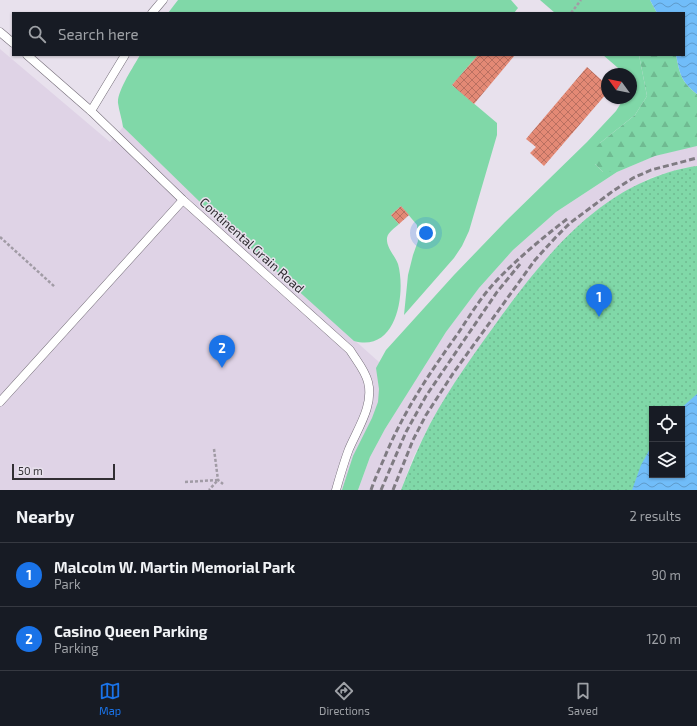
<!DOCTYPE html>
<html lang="en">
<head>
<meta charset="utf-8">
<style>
  body { margin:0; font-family:"Exo 2",sans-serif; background:#242831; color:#f1f3f6 }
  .controls { position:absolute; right:12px; bottom:12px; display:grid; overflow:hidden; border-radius:0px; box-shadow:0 1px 3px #0004 }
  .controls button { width:36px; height:36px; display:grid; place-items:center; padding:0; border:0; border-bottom:1px solid #363941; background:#171b24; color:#f1f3f6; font:20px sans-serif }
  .compass { position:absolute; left:601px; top:68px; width:36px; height:36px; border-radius:50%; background:#171b24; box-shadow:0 1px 3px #0004; rotate:303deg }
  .scale { position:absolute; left:12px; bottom:10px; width:103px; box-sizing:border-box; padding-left:4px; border:2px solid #312e33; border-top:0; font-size:11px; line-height:14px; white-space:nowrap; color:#312e33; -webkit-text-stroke:3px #e8e1ed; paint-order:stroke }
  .you { position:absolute; left:426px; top:233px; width:14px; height:14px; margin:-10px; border:3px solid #fff; border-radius:50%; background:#1a73e8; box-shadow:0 0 0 6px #1a73e833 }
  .badge { display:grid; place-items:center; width:26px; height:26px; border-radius:50%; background:#1a73e8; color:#fff; font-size:13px; font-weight:700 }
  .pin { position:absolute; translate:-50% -33px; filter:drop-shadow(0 1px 2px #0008) }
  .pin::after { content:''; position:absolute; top:21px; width:14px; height:12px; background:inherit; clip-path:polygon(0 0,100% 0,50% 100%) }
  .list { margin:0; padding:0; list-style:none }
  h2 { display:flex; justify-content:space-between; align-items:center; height:52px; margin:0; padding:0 16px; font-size:17px }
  h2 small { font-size:13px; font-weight:400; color:#9ea1a6 }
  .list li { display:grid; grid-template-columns:26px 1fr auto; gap:12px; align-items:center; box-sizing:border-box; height:64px; padding:0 16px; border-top:1px solid #363941 }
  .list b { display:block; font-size:15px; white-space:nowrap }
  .list p { margin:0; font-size:13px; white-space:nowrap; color:#9ea1a6 }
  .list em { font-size:13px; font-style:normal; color:#9ea1a6 }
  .icon { flex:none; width:22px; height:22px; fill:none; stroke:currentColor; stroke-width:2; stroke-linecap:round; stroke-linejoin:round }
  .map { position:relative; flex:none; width:697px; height:490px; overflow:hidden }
  .search { position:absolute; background:#171b24; box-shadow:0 1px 3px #0004; left:12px; right:12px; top:12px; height:44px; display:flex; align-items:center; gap:10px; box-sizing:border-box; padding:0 14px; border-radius:0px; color:#9ea1a6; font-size:15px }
  .sheet { height:180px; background:#171b24 }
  nav { display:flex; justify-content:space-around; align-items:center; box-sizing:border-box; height:56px; border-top:1px solid #363941; background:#171b24; font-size:11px; color:#9ea1a6 }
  nav a { display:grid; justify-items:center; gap:2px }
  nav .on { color:#1a73e8 }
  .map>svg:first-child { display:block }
</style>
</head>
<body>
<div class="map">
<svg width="697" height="490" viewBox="0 0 697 490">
  <defs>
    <pattern id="forest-firs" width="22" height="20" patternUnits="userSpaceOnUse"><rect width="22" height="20" fill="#80d8a8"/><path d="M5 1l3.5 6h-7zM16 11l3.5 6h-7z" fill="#6fba91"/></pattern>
    <pattern id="park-dots" width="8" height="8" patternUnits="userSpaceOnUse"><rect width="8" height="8" fill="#80d8a8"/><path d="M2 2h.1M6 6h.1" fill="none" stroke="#6fba91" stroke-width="1.8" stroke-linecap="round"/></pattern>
    <pattern id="water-waves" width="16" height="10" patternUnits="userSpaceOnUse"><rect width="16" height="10" fill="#71bdf9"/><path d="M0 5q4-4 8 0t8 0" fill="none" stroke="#5d9aca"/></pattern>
    <pattern id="building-cross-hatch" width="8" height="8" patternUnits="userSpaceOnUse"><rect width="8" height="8" fill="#e38975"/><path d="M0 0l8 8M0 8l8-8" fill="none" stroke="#b97061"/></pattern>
  </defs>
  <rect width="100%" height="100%" fill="#e8e1ed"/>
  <g fill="#dfd3e6">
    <path d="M0,49L110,142L123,127L204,206L379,362L389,377L354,490H0Z"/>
    <path d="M693,146H697V166L683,168L650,178L608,202L575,229L459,376L431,422L413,458L401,490H358L370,457L385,429L418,375L446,332L479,288L513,250L556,212L617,172L655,156Z"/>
  </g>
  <g fill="#80d8a8">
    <path d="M178,0H511L518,8L514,13H168Z"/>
    <path d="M540,0H650L657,13H555Z"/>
    <path d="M140,55H478L452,85L497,123V135L469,231L462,246L454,258L404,315L408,275L413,255L418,241L417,225L401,206L391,215L399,224C395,228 388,232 387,238C386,247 395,256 398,264C406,293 397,353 354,341L204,206L123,127C122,119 119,111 118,103C117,91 134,66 140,55Z"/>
    <path d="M603,55H639L647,96L635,115L600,143L595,164L603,172H617L556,212L513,250L479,288L446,332L385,429L370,457L358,490H342L353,456L372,418L378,402L379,389L376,368L386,350L454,275L505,222L587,142L616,111L624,98H631V74H625Z"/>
  </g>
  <path fill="url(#forest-firs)" d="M639,55H676C680,75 681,81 697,94V146L655,156L617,172H603L595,164L591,153L600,143L635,115L647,96Z"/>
  <path fill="url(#park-dots)" fill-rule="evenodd" d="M697,166V490H401C410,467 419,445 430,424C451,385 477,350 502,315C532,274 566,231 608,202C634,184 666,170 697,166ZM652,409H682V475H652Z"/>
  <g fill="url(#water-waves)">
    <path d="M650,0H697V94C681,81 680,75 676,55H684V13H657Z"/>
    <path d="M697,394V490H632L641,465L652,445V475H682V409H680Z"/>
  </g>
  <g fill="url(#building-cross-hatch)">
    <path d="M478,55H515L474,104L452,85Z"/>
    <path d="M587,67L607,85V93L544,166L530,153L536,147L526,139Z"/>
    <path d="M401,206L409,215L399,224L391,215Z"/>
  </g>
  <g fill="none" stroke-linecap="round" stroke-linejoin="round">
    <g stroke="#746d78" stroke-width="9">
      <g id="service">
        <path d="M152,13L163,0"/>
        <path d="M0,32L13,43"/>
        <path d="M27,55L91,111L183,200L350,350C356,360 365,370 368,382C374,405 358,428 349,449C344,462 340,476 336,490"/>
        <path d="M91,111L125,55"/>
        <path d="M0,402L183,200"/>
      </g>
    </g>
    <g stroke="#a19ba5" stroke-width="2.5" stroke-dasharray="3 2" stroke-linecap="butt">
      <path d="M571,13L581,0"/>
      <path d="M0,237L55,287"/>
      <path d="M214,449L218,480L223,484"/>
      <path d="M185,482L218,480L209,490"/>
    </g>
    <use href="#service" stroke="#fff" stroke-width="8"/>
    <g stroke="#7f7b82" stroke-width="3" stroke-dasharray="6 3" stroke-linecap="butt">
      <path d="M371,490C375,478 381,466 386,454C405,409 431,371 459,332C472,312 485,291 503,274C523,254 545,236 567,219"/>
      <path d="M381,490L406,432L426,396L497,292L520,264"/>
      <path d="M393,490L413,440L426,415L454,372L535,260L555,238L570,223L613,191L633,178L651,170L697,158"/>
    </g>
  </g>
  <g text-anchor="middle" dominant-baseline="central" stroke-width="3" stroke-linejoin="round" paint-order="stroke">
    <g font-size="13" fill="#312e33" stroke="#e8e1ed">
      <text transform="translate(252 245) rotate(42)">Continental Grain Road</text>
    </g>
  </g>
</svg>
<div class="controls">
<button><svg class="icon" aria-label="locate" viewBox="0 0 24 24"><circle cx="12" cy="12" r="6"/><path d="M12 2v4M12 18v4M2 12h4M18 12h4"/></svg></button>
<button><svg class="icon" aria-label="layers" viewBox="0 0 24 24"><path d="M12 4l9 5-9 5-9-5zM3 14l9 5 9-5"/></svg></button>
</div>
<svg class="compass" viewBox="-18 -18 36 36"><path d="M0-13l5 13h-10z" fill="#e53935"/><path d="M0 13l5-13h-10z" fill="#9ea1a6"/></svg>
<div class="scale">50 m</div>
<div class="you"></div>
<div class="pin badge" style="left:599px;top:317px">1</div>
<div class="pin badge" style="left:222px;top:368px">2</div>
<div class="search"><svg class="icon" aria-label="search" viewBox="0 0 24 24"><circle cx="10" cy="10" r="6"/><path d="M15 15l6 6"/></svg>Search here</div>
</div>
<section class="sheet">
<h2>Nearby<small>2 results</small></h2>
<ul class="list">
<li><span class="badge">1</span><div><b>Malcolm W. Martin Memorial Park</b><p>Park</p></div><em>90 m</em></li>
<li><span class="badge">2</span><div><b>Casino Queen Parking</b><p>Parking</p></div><em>120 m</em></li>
</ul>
</section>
<nav>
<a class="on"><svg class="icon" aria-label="map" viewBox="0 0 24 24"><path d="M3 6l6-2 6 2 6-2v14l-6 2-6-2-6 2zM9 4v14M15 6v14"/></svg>Map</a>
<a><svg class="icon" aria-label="directions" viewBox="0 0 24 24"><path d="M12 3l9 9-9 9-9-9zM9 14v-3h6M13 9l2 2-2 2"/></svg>Directions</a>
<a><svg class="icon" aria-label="saved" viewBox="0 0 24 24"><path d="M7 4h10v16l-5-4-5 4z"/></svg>Saved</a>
</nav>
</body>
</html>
